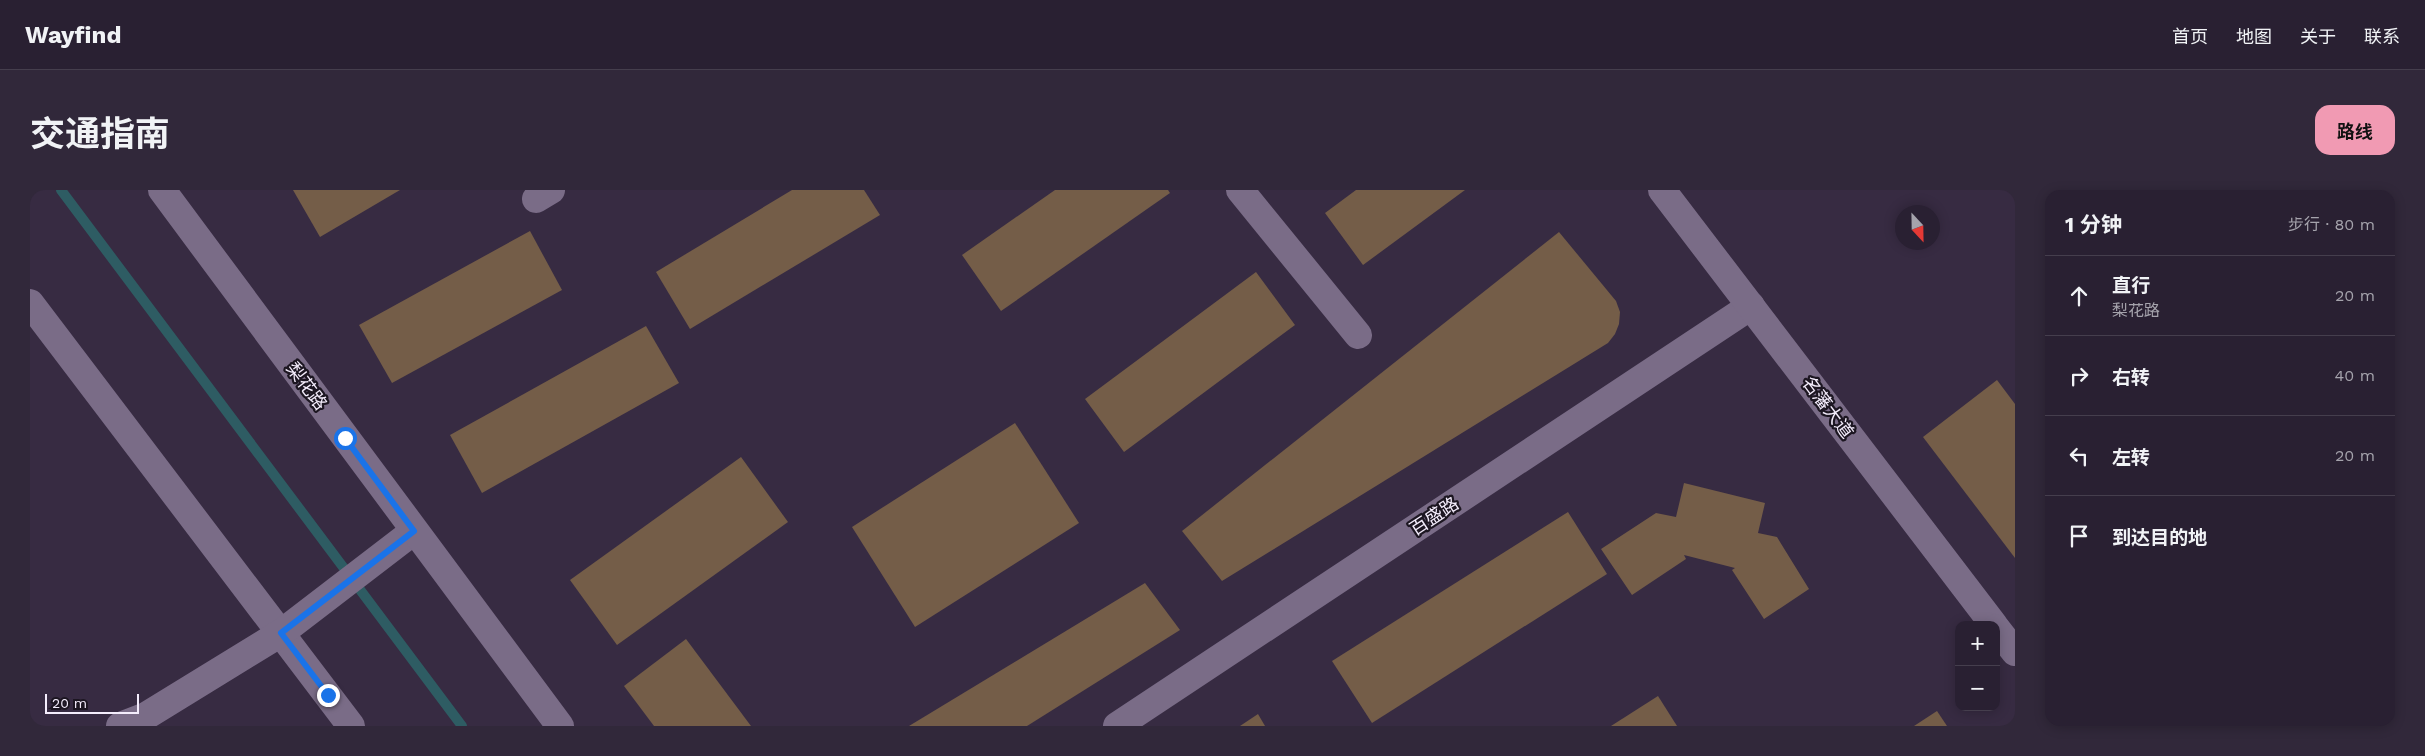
<!DOCTYPE html>
<html lang="zh">
<head>
<meta charset="utf-8">
<style>
  body { margin:0; font-family:"Work Sans","Noto Sans SC",sans-serif; background:#31283a; color:#f1f3f6 }
  .controls { position:absolute; right:15px; bottom:15px; display:grid; overflow:hidden; border-radius:10px; box-shadow:0 2px 12px #0003 }
  .controls button { width:45px; height:45px; display:grid; place-items:center; padding:0; border:0; border-bottom:1px solid #453e4d; background:#292032; color:#f1f3f6; font:25px sans-serif }
  .compass { position:absolute; left:1865px; top:15px; width:45px; height:45px; border-radius:50%; background:#292032; box-shadow:0 2px 12px #0003; rotate:158deg }
  .scale { position:absolute; left:15px; bottom:12px; width:94px; box-sizing:border-box; padding-left:5px; border:2px solid #f4edfc; border-top:0; font-size:14px; line-height:18px; white-space:nowrap; color:#f4edfc; -webkit-text-stroke:4px #1c1621; paint-order:stroke }
  .stop { position:absolute; width:15px; height:15px; margin:-11px; border:4px solid #1a73e8; border-radius:50%; background:#fff }
  .stop.end { background:#1a73e8; border-color:#fff; box-shadow:0 1px 5px #0008 }
  .list { margin:0; padding:0; list-style:none }
  h2 { display:flex; justify-content:space-between; align-items:center; height:65px; margin:0; padding:0 20px; font-size:21px }
  h2 small { font-size:16px; font-weight:400; color:#a5a3ac }
  .list li { display:grid; grid-template-columns:32px 1fr auto; gap:15px; align-items:center; box-sizing:border-box; height:80px; padding:0 20px; border-top:1px solid #453e4d }
  .list b { display:block; font-size:19px; white-space:nowrap }
  .list p { margin:0; font-size:16px; white-space:nowrap; color:#a5a3ac }
  .list em { font-size:16px; font-style:normal; color:#a5a3ac }
  .icon { flex:none; width:28px; height:28px; fill:none; stroke:currentColor; stroke-width:2; stroke-linecap:round; stroke-linejoin:round }
  .map { position:relative; flex:none; width:1985px; height:536px; overflow:hidden; border-radius:15px }
  header { display:flex; align-items:center; gap:30px; box-sizing:border-box; height:70px; padding:0 25px; background:#292032; border-bottom:1px solid #453e4d }
  header strong { font-size:24px }
  nav { display:flex; gap:28px; margin-inline-start:auto; font-size:18px }
  .intro { display:flex; align-items:center; justify-content:space-between; box-sizing:border-box; height:120px; padding:0 30px }
  h1 { margin:0; font-size:35px }
  .button { padding:12px 22px; border-radius:15px; background:#f19ab3; color:#111; font-size:18px; font-weight:700 }
  main { display:flex; gap:30px; padding:0 30px }
  aside { flex:1; background:#292032; border-radius:15px; box-shadow:0 2px 12px #0003 }
  .map>svg:first-child { display:block }
</style>
</head>
<body>
<header>
<strong>Wayfind</strong>
<nav><a>首页</a><a>地图</a><a>关于</a><a>联系</a></nav>
</header>
<div class="intro"><h1>交通指南</h1><a class="button">路线</a></div>
<main>
<div class="map">
<svg width="1985" height="536" viewBox="0 0 1985 536">
  <rect width="100%" height="100%" fill="#372b42"/>
  <g fill="none" stroke-linecap="round" stroke-linejoin="round">
    <path stroke="#2e5c63" stroke-width="10" d="M31,0L432,536"/>
  </g>
  <g fill="#745d48">
    <path d="M263,0H370L290,47Z"/>
    <path d="M762,0H834L850,25L660,139L626,82Z"/>
    <path d="M1025,0H1138L1140,3L971,121L932,65Z"/>
    <path d="M1326,0H1435L1333,75L1295,23Z"/>
    <path d="M500,41L532,100L362,193L329,135Z"/>
    <path d="M1529,42L1586,111L1590,122L1589,134L1585,144L1578,153L1192,391L1152,341Z"/>
    <path d="M1226,82L1265,135L1094,262L1055,209Z"/>
    <path d="M616,136L649,193L452,303L420,245Z"/>
    <path d="M1967,190L1985,214V368L1893,247Z"/>
    <path d="M985,233L1049,333L885,437L822,337Z"/>
    <path d="M711,267L758,332L587,455L540,390Z"/>
    <path d="M1654,293L1735,313L1728,343L1747,347L1779,399L1734,429L1702,380L1705,378L1654,365L1656,369L1602,405L1571,359L1626,323L1646,327Z"/>
    <path d="M1538,322L1577,384L1342,533L1302,471Z"/>
    <path d="M1115,393L1150,440L997,536H879Z"/>
    <path d="M656,449L721,536H624L594,496Z"/>
    <path d="M1628,506L1647,536H1581Z"/>
    <path d="M1907,521L1917,536H1884Z"/>
    <path d="M1228,524L1235,536H1210Z"/>
  </g>
  <g fill="none" stroke-linecap="round" stroke-linejoin="round">
    <g stroke="#7a6c87" stroke-width="28">
      <path d="M1210,0L1328,145"/>
      <path d="M506,9L521,0"/>
      <path d="M0,113L321,536"/>
      <path d="M90,536L116,526L251,443L384,341"/>
    </g>
    <path stroke="#7a6c87" stroke-width="28" d="M1087,536L1721,116"/>
    <g stroke="#7a6c87" stroke-width="28">
      <path d="M132,0L530,536"/>
      <path d="M1632,0L1964,435"/>
      <path d="M1966,438L1985,462"/>
    </g>
  </g>
  <g fill="none" stroke-linecap="round" stroke-linejoin="round">
    <path stroke="#1a73e8" stroke-width="6" d="M298,505L251,443L384,341L315,248"/>
  </g>
  <g text-anchor="middle" dominant-baseline="central" stroke-width="4.5" stroke-linejoin="round" paint-order="stroke">
    <g font-size="18" fill="#f4edfc" stroke="#1c1621">
      <text transform="translate(277 196) rotate(53)">梨花路</text>
      <text transform="translate(1798 217) rotate(53)">名藩大道</text>
      <text transform="translate(1404 326) rotate(-33)">百盛路</text>
    </g>
  </g>
</svg>
<div class="controls">
<button>+</button>
<button>−</button>
</div>
<svg class="compass" viewBox="-18 -18 36 36"><path d="M0-13l5 13h-10z" fill="#e53935"/><path d="M0 13l5-13h-10z" fill="#a5a3ac"/></svg>
<div class="scale">20 m</div>
<div class="stop" style="left:315px;top:248px"></div>
<div class="stop end" style="left:298px;top:505px"></div>
</div>
<aside>
<h2>1 分钟<small>步行 · 80 m</small></h2>
<ul class="list">
<li><svg class="icon" aria-label="ahead" viewBox="0 0 24 24"><path d="M12 20V5M6 11l6-6 6 6"/></svg><div><b>直行</b><p>梨花路</p></div><em>20 m</em></li>
<li><svg class="icon" aria-label="right" viewBox="0 0 24 24"><path d="M7 20v-9h11M14 6l5 5-5 5"/></svg><div><b>右转</b></div><em>40 m</em></li>
<li><svg class="icon" aria-label="left" viewBox="0 0 24 24"><path d="M17 20v-9H6M10 6l-5 5 5 5"/></svg><div><b>左转</b></div><em>20 m</em></li>
<li><svg class="icon" aria-label="arrive" viewBox="0 0 24 24"><path d="M6 21V4h12l-3 4 3 4H6"/></svg><div><b>到达目的地</b></div></li>
</ul>
</aside>
</main>
</body>
</html>
